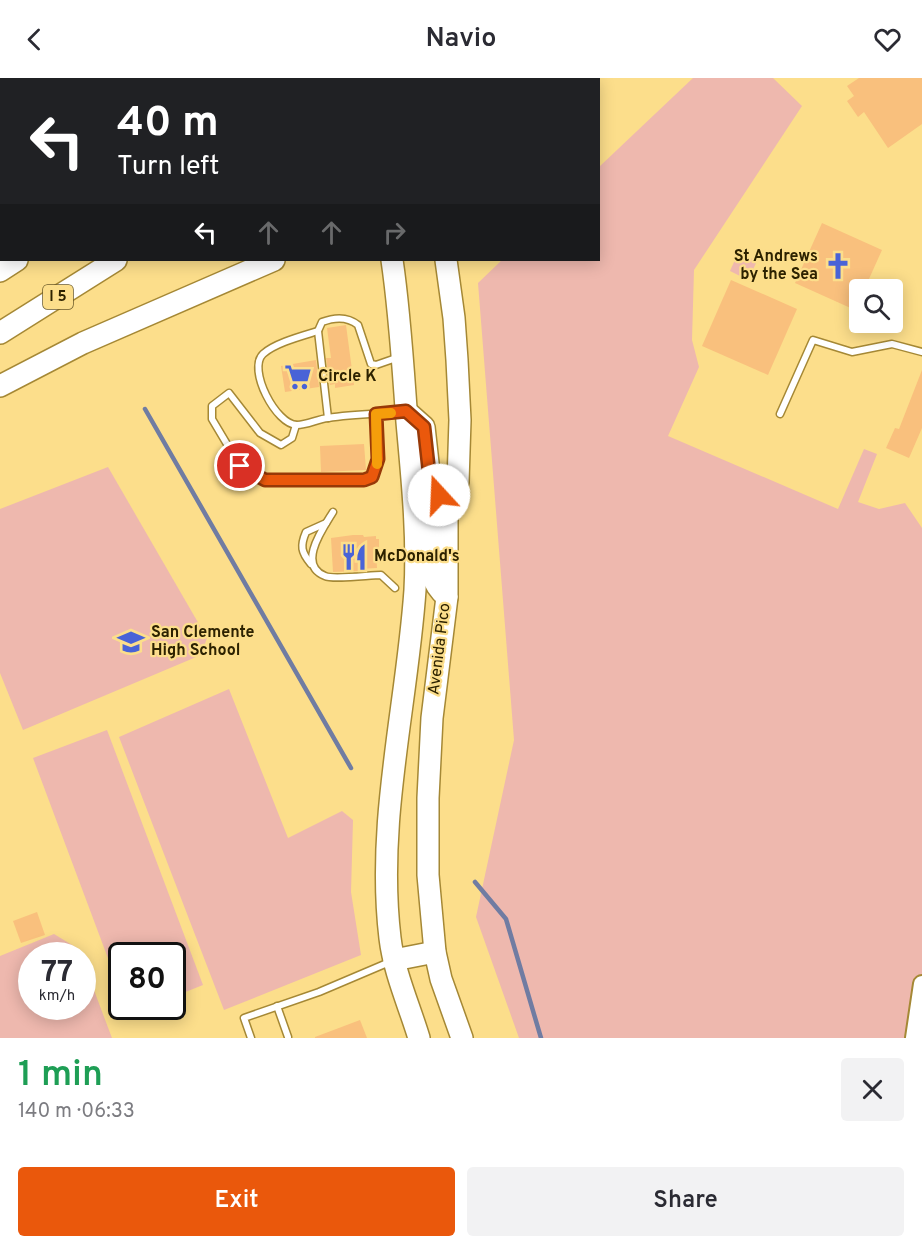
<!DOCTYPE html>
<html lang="en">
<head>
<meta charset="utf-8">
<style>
	:root { --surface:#fff; --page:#f2f2f3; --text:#2b2b33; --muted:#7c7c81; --accent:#ea580c }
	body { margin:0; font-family:Overpass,sans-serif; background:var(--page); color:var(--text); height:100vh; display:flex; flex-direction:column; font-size:22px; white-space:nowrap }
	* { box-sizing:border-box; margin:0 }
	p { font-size:20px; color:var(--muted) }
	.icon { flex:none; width:33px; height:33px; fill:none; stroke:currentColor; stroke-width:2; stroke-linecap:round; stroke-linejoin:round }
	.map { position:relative; height:960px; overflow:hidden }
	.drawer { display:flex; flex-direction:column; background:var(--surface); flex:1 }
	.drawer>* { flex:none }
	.guide { position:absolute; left:0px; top:0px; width:600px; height:183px; box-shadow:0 3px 15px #0003; background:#202124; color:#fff; overflow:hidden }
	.controls { position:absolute; left:849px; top:201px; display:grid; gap:12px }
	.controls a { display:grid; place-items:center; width:54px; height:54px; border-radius:6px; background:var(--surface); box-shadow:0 3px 15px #0003; font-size:30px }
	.speed { position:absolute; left:18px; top:864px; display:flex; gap:12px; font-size:30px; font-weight:700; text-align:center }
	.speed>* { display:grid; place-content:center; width:78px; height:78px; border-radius:50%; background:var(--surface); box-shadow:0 3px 15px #0003; line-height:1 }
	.speed small { font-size:15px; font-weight:400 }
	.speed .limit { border:3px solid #111; border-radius:9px; background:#fff; color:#111 }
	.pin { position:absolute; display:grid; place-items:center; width:51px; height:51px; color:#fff; margin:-26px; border:3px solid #fff; border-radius:50%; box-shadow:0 2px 6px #0007 }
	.me { position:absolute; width:66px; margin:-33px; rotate:340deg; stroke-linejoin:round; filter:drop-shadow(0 0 4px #0008) }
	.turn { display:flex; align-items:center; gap:21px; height:126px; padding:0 18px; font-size:27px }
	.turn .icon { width:78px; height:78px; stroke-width:2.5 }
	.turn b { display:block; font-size:42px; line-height:51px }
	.lanes { display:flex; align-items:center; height:57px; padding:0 18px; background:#0003; justify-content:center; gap:30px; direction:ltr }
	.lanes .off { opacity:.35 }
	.round { display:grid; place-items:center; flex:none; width:63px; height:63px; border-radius:6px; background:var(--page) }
	.overview { display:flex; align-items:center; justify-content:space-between; height:102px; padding:0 18px }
	h1 { font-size:36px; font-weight:600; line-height:45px; color:#1e9e55 }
	.button { display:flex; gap:12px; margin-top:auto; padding:12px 18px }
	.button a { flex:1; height:69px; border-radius:6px; background:var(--accent); color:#fff; font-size:24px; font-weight:600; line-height:69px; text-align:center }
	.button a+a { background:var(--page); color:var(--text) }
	header { display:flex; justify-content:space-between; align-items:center; height:78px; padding:0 18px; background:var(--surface); font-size:27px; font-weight:600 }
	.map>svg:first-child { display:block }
</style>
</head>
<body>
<header><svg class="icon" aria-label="back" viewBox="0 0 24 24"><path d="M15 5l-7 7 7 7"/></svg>Navio<svg class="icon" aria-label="heart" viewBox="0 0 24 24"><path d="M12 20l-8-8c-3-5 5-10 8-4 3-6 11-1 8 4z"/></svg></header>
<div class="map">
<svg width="922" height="960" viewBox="0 0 922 960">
	<rect width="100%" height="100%" fill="#fcde8b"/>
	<g fill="#eeb8ae">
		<polygon points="693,0 773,0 802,28 694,192 692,262 699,289 668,358 838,431 864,371 877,376 858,424 879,431 905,425 922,450 922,960 519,960 476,839 514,662 478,205 502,182 598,182 599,89"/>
		<polygon points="738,175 757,183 748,202 730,193"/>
		<polygon points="108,389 207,560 201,577 23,652 0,595 0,431"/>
		<polygon points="229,611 288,760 342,733 353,742 351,814 361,877 224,932 119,659"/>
		<polygon points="107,652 203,907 173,919 172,878 122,878 121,915 33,680"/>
		<polygon points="54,856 77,870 80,877 32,878 32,928 82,928 83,883 112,960 0,960 0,878"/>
	</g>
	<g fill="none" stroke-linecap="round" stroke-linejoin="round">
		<g stroke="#707ca2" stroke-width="4.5">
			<polyline points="145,331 351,690"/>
			<polyline points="475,804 506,841 541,960"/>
		</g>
	</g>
	<g fill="#f9c07d">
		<polygon points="859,0 922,0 922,46 888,70 864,34 858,39 847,23 854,18 847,8"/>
		<polygon points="822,145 882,172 864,212 860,212 860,221 855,232 795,205"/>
		<polygon points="731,202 797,231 768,297 702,268"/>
		<polygon points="346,247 354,307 335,310 335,306 330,307 326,280 331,280 327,250"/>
		<polygon points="316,282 319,309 285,314 281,288"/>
		<polygon points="922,292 922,350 909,380 886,370 895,350 899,351"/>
		<polygon points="364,366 366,392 321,394 320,368"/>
		<polygon points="353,457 363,457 364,459 376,458 376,461 379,461 379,473 376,473 377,490 359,491 359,493 333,494 331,460"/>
		<polygon points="37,834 45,857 21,865 13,843"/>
		<polygon points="360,942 367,960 315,960 315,959"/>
	</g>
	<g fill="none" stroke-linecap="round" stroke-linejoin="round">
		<defs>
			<g id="lane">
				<path d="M318,253C302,258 275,265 263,276C247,291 276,347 297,347C307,347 318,341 328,340C353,336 378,336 403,334"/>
				<polyline points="780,336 813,262 852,274 892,266 922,274"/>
				<path d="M328,340L318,253L322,244C335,239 347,238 358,247L371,286L376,287L399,279"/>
				<polyline points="296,347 292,360 281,367 260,355 229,315 212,328 212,341 240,388 265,402 364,402 372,399 378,381 376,336"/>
				<path d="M333,434C324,449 296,487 325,498C333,502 370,497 381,497L395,510"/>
				<path d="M311,486C301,474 300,468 306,454L326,445"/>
				<polyline points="277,928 288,959"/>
				<polyline points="251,960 244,940 319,914 392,883"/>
			</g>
			<polyline id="secondary" points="914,960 922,906"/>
			<g id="highway">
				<polyline points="369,0 369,2"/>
				<polyline points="424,0 424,2"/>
				<polyline points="193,2 195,0"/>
				<polyline points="294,2 296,0"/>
				<polyline points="398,2 400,0"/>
				<polyline points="534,2 537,0"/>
				<polyline points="0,130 2,129"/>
				<path d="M392,182C400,236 403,290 407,344C412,400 418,456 415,512C407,628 376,743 390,860C394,894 409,927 419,960"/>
				<polyline points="446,182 454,240 457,282 460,342 458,404 447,426 447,519 432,640 428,720 428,797 435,874 441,901 462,960"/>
				<polyline points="0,193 17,182"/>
				<polyline points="0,255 116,182"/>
				<polyline points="0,308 83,265 274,182"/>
				<polyline points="406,333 424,349 430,403 439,417 447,426"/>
				<path d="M415,438L429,449C434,476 422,498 447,519"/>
				<polyline points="394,882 435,874"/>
			</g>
		</defs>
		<use href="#lane" stroke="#a58835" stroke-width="9"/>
		<use href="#secondary" stroke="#a58835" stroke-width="20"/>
		<use href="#highway" stroke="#a58835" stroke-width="24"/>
		<use href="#lane" stroke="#fff" stroke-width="6"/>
		<use href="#secondary" stroke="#fff" stroke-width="16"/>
		<use href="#highway" stroke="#fff" stroke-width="21"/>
	</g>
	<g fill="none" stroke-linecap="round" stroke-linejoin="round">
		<defs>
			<polyline id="route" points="240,388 265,402 364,402 372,399 378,381 376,336 406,333 424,349 430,403 439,417"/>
		</defs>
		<use href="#route" stroke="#983908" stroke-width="15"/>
		<use href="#route" stroke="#ea580c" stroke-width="10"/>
		<polyline stroke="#f59e0b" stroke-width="10" points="377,386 376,336 391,335"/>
	</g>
	<defs>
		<symbol id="church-bare" viewBox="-9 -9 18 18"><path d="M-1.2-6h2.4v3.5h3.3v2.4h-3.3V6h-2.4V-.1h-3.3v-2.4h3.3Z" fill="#4963d7" stroke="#fcde8b" stroke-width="2.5" paint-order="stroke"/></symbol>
		<symbol id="supermarket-bare" viewBox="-9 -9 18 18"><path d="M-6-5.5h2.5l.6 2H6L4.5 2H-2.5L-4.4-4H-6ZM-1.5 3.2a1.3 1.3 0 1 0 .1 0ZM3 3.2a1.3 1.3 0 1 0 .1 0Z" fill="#4963d7" stroke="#fcde8b" stroke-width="2.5" paint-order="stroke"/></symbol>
		<symbol id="restaurant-bare" viewBox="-9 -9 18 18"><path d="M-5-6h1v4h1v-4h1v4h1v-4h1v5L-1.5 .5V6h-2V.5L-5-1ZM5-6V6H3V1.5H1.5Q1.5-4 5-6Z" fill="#4963d7" stroke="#fcde8b" stroke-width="2.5" paint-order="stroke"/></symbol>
		<symbol id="school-bare" viewBox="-9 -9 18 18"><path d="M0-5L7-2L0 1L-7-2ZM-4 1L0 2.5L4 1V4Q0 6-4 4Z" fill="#4963d7" stroke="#fcde8b" stroke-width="2.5" paint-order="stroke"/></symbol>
	</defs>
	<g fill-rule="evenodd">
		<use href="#church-bare" x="819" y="169" width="38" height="38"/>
		<use href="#supermarket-bare" x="279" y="280" width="38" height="38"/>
		<use href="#restaurant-bare" x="335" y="460" width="38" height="38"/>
		<use href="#school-bare" x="112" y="545" width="38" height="38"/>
	</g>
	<g text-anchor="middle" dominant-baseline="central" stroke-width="4.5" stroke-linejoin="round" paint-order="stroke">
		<rect fill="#fcde8b" stroke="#6b5a2a" stroke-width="1.5" x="43" y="207" width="30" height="24" rx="4.5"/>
		<g font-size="15" font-weight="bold" fill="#2d2200">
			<text x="58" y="219">I 5</text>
		</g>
		<g font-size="16" font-weight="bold" fill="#2d2200" stroke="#fcde8b" text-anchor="start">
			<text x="818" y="179" text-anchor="end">St Andrews<tspan x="818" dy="18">by the Sea</tspan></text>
			<text x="318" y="299">Circle K</text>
			<text x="374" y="479">McDonald's</text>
			<text x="151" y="555">San Clemente<tspan x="151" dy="18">High School</tspan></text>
		</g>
		<g font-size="16" fill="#2d2200" stroke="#fcde8b">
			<text transform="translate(440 571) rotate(-83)">Avenida Pico</text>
		</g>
	</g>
</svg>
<div class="controls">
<a><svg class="icon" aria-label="search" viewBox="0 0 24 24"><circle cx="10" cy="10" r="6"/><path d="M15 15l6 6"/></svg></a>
</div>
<div class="speed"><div>77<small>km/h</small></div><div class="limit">80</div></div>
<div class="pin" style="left:240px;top:388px;background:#d93025"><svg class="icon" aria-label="arrive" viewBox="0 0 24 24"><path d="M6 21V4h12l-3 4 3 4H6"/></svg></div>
<svg class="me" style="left:439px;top:417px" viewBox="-20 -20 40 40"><circle r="19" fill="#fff"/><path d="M0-13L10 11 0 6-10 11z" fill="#ea580c"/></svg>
<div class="guide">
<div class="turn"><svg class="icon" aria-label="left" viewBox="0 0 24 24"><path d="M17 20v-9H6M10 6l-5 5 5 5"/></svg><div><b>40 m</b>Turn left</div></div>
<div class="lanes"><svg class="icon" aria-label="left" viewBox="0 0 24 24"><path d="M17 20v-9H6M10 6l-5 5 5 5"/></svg><svg class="icon off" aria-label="ahead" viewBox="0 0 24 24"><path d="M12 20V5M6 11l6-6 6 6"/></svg><svg class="icon off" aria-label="ahead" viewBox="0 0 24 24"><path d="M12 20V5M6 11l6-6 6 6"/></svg><svg class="icon off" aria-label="right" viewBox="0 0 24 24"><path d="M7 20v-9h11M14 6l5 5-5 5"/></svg></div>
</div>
</div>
<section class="drawer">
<div class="overview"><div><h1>1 min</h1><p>140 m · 06:33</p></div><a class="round"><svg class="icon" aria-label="close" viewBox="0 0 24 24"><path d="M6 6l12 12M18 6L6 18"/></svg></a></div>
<div class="button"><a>Exit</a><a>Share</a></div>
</section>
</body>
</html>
